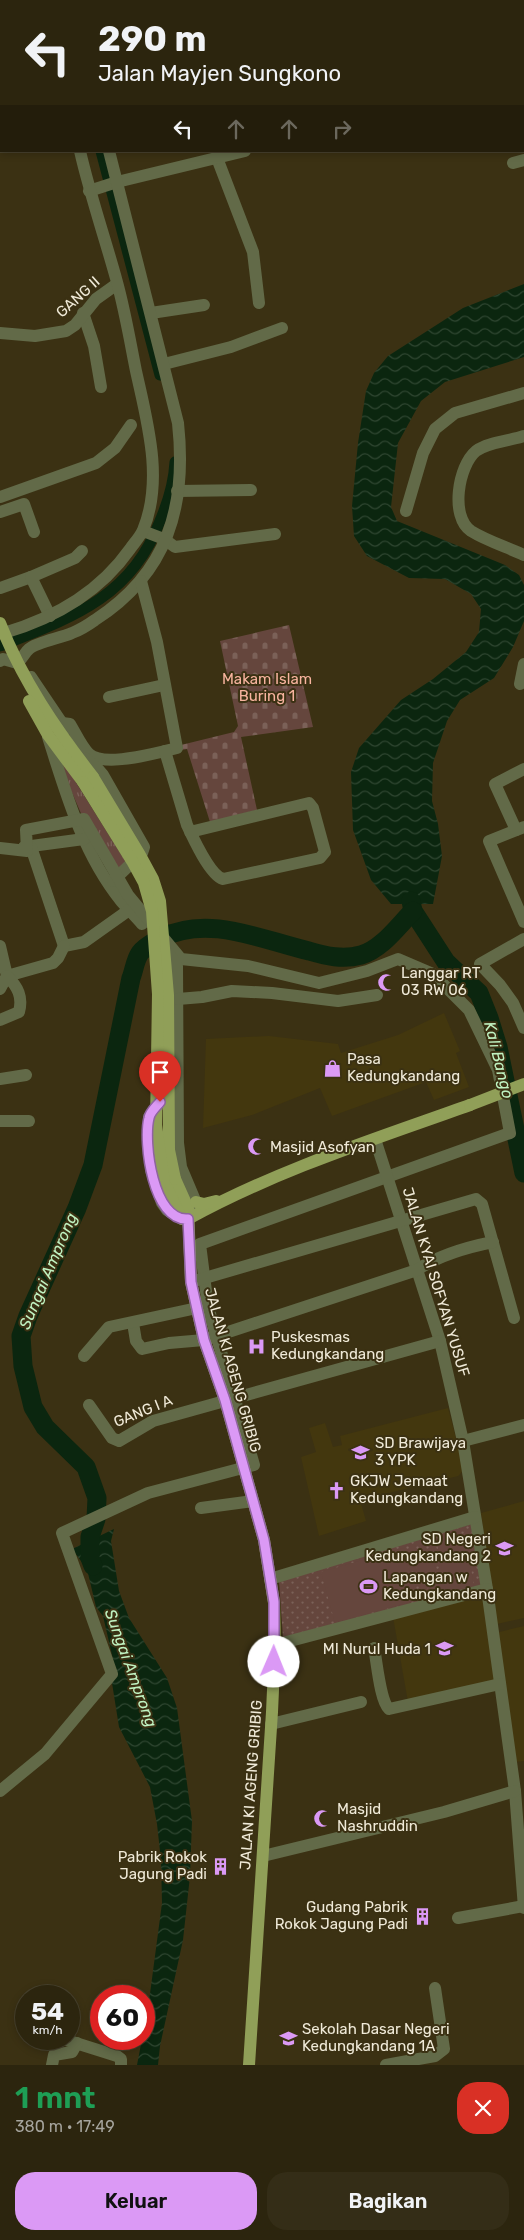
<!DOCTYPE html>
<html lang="id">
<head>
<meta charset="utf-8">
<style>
	:root { --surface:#2c250e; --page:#342d17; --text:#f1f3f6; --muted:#a6a59e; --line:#48422e; --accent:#db99f5 }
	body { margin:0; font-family:Rubik,sans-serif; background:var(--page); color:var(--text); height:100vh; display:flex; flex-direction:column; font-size:19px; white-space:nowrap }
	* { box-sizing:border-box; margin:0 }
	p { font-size:16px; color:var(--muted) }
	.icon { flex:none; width:28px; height:28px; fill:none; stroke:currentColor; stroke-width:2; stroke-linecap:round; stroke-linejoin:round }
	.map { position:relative; height:2065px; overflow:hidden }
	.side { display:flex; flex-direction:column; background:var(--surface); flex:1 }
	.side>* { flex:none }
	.guide { position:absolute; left:0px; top:0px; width:525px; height:152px; box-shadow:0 2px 8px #0003,0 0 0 1px var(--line); background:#2c250e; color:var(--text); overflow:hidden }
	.speed { position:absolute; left:15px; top:1985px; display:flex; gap:10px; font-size:25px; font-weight:700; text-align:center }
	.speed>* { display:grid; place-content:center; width:65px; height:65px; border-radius:50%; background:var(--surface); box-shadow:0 2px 8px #0003,0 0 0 1px var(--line); line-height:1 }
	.speed small { font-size:12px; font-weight:400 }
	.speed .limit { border:8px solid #d22; background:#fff; color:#111 }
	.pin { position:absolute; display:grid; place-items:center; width:42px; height:42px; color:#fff; margin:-51px -21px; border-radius:50% 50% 50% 0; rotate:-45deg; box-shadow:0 0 5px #0007 }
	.pin .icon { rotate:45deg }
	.me { position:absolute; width:55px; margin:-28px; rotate:1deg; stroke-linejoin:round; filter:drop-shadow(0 0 4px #0008) }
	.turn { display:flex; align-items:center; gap:18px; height:105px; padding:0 15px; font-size:22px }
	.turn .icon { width:65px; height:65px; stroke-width:2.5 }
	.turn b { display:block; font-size:35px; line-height:42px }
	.lanes { display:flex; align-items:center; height:48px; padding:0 15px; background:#0003; justify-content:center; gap:25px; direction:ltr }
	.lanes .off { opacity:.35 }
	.round { display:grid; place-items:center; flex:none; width:52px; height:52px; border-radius:20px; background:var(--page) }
	.headline { display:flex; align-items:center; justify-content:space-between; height:85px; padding:0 15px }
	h1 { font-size:30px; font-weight:600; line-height:38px; color:#1e9e55 }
	.primary-button { display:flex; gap:10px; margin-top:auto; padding:10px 15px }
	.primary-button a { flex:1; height:58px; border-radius:20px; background:var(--accent); color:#111; font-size:20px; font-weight:600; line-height:58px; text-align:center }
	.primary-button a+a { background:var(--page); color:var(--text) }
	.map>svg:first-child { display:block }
</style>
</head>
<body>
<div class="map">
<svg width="524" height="2065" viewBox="0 0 524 2065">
	<defs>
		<pattern id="grass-tufts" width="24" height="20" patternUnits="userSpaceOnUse" patternTransform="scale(1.25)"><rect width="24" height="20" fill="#65463d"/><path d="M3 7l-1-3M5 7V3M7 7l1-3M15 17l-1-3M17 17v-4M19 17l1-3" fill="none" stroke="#7b6158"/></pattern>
		<pattern id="cemetery-stones" width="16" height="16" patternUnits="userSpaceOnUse" patternTransform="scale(1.25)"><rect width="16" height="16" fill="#65463d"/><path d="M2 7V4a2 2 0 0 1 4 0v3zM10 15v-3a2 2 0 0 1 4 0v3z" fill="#7b6158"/></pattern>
		<pattern id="park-dots" width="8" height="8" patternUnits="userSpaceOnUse" patternTransform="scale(1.25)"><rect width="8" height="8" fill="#65463d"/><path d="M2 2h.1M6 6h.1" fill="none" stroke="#7b6158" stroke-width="1.8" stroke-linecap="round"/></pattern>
		<pattern id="water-waves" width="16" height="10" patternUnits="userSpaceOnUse" patternTransform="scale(1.25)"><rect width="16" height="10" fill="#0b260f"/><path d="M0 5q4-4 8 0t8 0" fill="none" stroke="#2f4631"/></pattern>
	</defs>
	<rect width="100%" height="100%" fill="#3b3113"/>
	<g fill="#43370e">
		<polygon points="444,1013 460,1051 456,1053 469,1087 434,1100 426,1082 332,1116 320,1088 252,1115 203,1128 206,1039 269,1036 338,1044 341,1053 398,1035"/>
		<polygon points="448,1408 464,1468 461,1473 458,1476 360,1500 366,1521 319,1536 301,1457 316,1452 309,1428 325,1423 333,1447 342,1445 340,1436"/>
		<polygon points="524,1501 524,1618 497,1624 481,1513"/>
		<polygon points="482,1593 496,1681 408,1702 393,1617"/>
		<polygon points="524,1626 524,1761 515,1762 495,1633"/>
	</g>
	<polygon fill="url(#grass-tufts)" points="65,765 127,864 120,869 92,839 61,767"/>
	<polygon fill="url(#cemetery-stones)" points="289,625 313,727 241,737 257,810 210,822 187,749 182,750 181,745 234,732 238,726 220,641"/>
	<polygon fill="url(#park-dots)" points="471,1524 481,1586 283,1638 279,1581"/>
	<g fill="#65463d">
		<polygon points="465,1536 474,1586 446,1592 437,1543"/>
		<polygon points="404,1548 417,1600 335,1623 321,1572"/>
		<polygon points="431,1548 439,1586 421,1590 413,1552"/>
	</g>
	<g fill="url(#water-waves)">
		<polygon points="524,284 524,357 445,382 421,401 398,443 391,507 397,521 505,565 519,575 524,585 524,621 513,647 494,678 460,700 447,721 433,763 432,801 438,824 442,856 433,904 391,904 371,880 353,830 351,772 359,748 401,700 433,679 466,652 479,632 481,609 471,594 445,579 409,578 367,556 354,536 352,506 358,443 366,391 374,373 388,356 463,308"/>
		<polygon points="114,1529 111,1541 119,1591 129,1618 167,1678 177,1708 192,1821 190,1876 183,1940 160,2046 158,2065 137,2065 142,2039 144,2039 162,1903 161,1860 157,1824 150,1787 119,1727 112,1683 115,1668 103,1616 96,1607 87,1569 72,1549"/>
	</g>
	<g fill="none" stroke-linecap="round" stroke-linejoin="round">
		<g stroke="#0b260f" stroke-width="11">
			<polyline points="62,0 63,1"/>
			<polyline points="101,151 160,375"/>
			<path d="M0,646C71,618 131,598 160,521C168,502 174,482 175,462"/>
		</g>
		<g stroke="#0b260f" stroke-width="19">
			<polyline points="411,901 413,911 446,962 479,993 489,1018 498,1047 524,1173"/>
			<path d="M93,1566L90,1558V1537L96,1519L97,1498L86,1467L45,1427L33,1407L23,1366L21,1336L28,1316L77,1208L93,1165L131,978C134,971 135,960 140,953C145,946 154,942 161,938C209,914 261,940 309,951C326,956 343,960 361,955C382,949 398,926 413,911"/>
		</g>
		<g stroke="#626a48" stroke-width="12">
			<polyline points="43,0 43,1"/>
			<polyline points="71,0 71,1"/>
			<polyline points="136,0 137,1"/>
			<polyline points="243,0 243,1"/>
			<polyline points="323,0 323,1"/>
			<polyline points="448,0 448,1"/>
			<polyline points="499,0 500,1"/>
			<polyline points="524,82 524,83"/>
			<polyline points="0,105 1,105"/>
			<polyline points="217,158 253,252 259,303"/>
			<polyline points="513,163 524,160"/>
			<polyline points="89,191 117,182 245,151"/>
			<polyline points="83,313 94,346 101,387"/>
			<polyline points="151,313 204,305"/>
			<polyline points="0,333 35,336 66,331 75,325 96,299 117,284"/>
			<polyline points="164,364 231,347 282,328"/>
			<path d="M524,436C510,441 488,442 476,451C458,466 450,517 471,531C487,541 507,547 524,555"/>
			<polyline points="177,491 251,490"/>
			<polyline points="0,497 96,463 115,448 131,425"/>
			<polyline points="406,511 423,453 435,429 455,413 524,393"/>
			<polyline points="0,512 24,504 34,532"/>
			<polyline points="143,531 164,539 175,547 275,534"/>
			<polyline points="0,588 31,577"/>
			<polyline points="50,616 31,577 75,558 82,551"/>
			<path d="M4,633C55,618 99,593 130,549C134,543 140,537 143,530C164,480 147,421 136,371C130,341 125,311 117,282C105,238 90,195 80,151"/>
			<path d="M0,661L3,659L17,663C23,659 24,653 29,649C37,642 61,638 72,633C80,630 88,625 95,620C168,573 187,506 178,423L109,151"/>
			<polyline points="31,677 66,729"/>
			<polyline points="520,684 524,664"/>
			<polyline points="109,697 164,685"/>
			<path d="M62,723L70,724C76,734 81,746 89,754C104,768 157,753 177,748L157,642L141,581"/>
			<path d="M48,737C66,794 83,854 121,901C128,909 135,916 142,924"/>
			<path d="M165,751L187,825C193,838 210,875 223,879L320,858L325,852L313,808L309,803L190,832"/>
			<polyline points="85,758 97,768 103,775 144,847 142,853 113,881"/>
			<polyline points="524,827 489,841 524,922"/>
			<polyline points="516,830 495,784 524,769"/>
			<polyline points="24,847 84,839"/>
			<polyline points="31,847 64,946 84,942 129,910"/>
			<polyline points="0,848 27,851 26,830 84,819 128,895 181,959 248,966 319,983 367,971 398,959 433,974 469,1010 498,1070 510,1133 200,1244 208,1307 254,1465 148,1493 62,1533 112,1674 45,1754 0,1791"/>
			<polyline points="524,939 480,964 500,985 513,1003 524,1028"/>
			<polyline points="0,946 7,976 53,963 58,958 64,946"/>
			<polyline points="169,954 177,966 178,1143 181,1167 200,1212"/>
			<path d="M0,989L7,976C18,987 23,997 19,1012L0,1020"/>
			<polyline points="178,999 202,997 232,991 272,993 338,1001 377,995"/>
			<polyline points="0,1079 26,1075"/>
			<polyline points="161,1102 149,1117 151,1170 162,1203 167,1210 182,1219"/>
			<polyline points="0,1121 29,1121"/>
			<polyline points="375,1139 440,1341 463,1441 487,1589 515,1791 524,1908"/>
			<polyline points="198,1280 476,1199 482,1204 514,1318"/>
			<path d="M133,1323L136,1341L142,1349L169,1343L204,1340L417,1270C439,1255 468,1247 493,1242"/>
			<polyline points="84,1356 109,1327 197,1308"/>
			<polyline points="89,1405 112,1438 119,1441 153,1421 440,1341"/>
			<polyline points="463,1441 524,1425"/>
			<polyline points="201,1508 253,1501"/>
			<polyline points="270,1579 475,1517"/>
			<polyline points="275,1645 487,1589"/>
			<path d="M374,1648C377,1662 380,1701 389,1709L500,1684"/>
			<polyline points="271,1724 361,1702"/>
			<polyline points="263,1856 444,1812 515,1791"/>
			<polyline points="458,1918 524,1906"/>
			<polyline points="63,2039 117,2056 121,2059 121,2065"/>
			<polyline points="52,2065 54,2055 72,2052 77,2043"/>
			<polyline points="386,2065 435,2056 444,2049 435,1988"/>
		</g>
		<g stroke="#909f58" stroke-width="12">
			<path d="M0,623C22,680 56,729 93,777"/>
			<polyline points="29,701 48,735 83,782"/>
			<polyline points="175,1179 188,1208 191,1282 204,1340 225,1400 264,1540 274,1603 275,1645 272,1712 249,2065"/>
			<path d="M164,1182L182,1219H188C277,1170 375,1139 470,1105"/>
			<polyline points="196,1202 204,1204 216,1201"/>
		</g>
		<g stroke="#909f58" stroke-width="12">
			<polyline points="93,777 140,855 153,879 160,901 168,995 169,1150 175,1179"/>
			<polyline points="83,782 132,861 144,883 152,911 158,994 156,1125 164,1182"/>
			<polyline points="470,1105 524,1084"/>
		</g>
	</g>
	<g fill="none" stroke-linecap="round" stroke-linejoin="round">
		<defs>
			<path id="route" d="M160,1102C156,1107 150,1112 149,1118C143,1142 153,1222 188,1219L191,1282L204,1340L225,1400L264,1540L274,1602V1662"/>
		</defs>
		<use href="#route" stroke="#8e639f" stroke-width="12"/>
		<use href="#route" stroke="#db99f5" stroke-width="9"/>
	</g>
	<defs>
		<symbol id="mosque-bare" viewBox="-9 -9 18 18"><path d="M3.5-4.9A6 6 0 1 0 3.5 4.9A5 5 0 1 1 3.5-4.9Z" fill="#db99f5" stroke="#3b3113" stroke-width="2.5" paint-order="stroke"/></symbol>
		<symbol id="shop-bare" viewBox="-9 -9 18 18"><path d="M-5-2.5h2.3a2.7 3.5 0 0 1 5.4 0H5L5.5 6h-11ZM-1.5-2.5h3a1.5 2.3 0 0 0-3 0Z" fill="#db99f5" stroke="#3b3113" stroke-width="2.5" paint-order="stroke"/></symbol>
		<symbol id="hospital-bare" viewBox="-9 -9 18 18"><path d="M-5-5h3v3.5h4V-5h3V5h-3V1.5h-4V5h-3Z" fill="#db99f5" stroke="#3b3113" stroke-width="2.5" paint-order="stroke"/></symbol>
		<symbol id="school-bare" viewBox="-9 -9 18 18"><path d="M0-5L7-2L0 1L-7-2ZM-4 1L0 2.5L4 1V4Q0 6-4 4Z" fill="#db99f5" stroke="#3b3113" stroke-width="2.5" paint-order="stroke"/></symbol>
		<symbol id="church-bare" viewBox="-9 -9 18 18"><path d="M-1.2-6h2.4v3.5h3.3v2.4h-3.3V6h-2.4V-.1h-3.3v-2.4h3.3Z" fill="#db99f5" stroke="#3b3113" stroke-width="2.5" paint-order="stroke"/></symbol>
		<symbol id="stadium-bare" viewBox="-9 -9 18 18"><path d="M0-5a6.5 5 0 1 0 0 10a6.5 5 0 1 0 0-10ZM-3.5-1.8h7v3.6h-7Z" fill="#db99f5" stroke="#3b3113" stroke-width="2.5" paint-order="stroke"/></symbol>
		<symbol id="building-bare" viewBox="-9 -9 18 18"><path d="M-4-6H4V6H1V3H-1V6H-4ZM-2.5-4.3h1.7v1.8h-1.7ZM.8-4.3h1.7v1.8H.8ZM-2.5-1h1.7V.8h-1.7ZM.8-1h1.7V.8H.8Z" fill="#db99f5" stroke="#3b3113" stroke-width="2.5" paint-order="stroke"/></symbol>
	</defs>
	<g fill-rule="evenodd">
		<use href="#mosque-bare" x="374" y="970" width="25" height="25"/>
		<use href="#shop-bare" x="320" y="1056" width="25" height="25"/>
		<use href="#mosque-bare" x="244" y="1134" width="25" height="25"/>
		<use href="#hospital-bare" x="244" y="1334" width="25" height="25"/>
		<use href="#school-bare" x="348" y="1440" width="25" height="25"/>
		<use href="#church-bare" x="324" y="1478" width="25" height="25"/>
		<use href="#school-bare" x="492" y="1536" width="25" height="25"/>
		<use href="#stadium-bare" x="356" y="1574" width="25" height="25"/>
		<use href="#school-bare" x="432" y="1636" width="25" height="25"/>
		<use href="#mosque-bare" x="310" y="1806" width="25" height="25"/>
		<use href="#building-bare" x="208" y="1854" width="25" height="25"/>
		<use href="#building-bare" x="410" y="1904" width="25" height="25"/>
		<use href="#school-bare" x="276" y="2026" width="25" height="25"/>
	</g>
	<g text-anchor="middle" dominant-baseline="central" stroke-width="4" stroke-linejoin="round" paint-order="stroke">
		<g font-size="15" fill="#f0ead8" stroke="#3b3113">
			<text transform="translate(78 297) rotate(-42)">GANG II</text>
			<text transform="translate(436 1282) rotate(73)">JALAN KYAI SOFYAN YUSUF</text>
			<text transform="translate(233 1370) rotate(74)">JALAN KI AGENG GRIBIG</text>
			<text transform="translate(143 1411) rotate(-22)">GANG I A</text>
			<text transform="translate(251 1785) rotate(-86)">JALAN KI AGENG GRIBIG</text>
		</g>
		<g font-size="15" fill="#f8b49f" stroke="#3b3113">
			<text x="267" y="679">Makam Islam<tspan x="267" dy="17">Buring 1</tspan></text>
		</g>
		<g font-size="15" fill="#f0ead8" stroke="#3b3113" text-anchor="start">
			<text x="401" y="973">Langgar RT<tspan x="401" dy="17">03 RW 06</tspan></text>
			<text x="347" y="1059">Pasa<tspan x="347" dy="17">Kedungkandang</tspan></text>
			<text x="270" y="1147">Masjid Asofyan</text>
			<text x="271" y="1337">Puskesmas<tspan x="271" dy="17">Kedungkandang</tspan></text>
			<text x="375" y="1443">SD Brawijaya<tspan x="375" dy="17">3 YPK</tspan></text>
			<text x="350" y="1481">GKJW Jemaat<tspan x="350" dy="17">Kedungkandang</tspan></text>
			<text x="491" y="1539" text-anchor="end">SD Negeri<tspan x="491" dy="17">Kedungkandang 2</tspan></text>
			<text x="383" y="1577">Lapangan w<tspan x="383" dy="17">Kedungkandang</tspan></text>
			<text x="431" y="1649" text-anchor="end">MI Nurul Huda 1</text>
			<text x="337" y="1809">Masjid<tspan x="337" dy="17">Nashruddin</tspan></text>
			<text x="207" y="1857" text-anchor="end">Pabrik Rokok<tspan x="207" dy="17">Jagung Padi</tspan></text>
			<text x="408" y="1907" text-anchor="end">Gudang Pabrik<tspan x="408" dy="17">Rokok Jagung Padi</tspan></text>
			<text x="302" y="2029">Sekolah Dasar Negeri<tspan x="302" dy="17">Kedungkandang 1A</tspan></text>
		</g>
		<g font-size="16" font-style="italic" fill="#c0f3c2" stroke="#3b3113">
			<text transform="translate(499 1060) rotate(76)">Kali Bango</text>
			<text transform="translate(48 1271) rotate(-67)">Sungai Amprong</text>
			<text transform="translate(131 1668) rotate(70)">Sungai Amprong</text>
		</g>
	</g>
</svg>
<div class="speed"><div>54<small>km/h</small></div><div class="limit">60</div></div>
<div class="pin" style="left:160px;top:1102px;background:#d93025"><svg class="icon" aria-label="arrive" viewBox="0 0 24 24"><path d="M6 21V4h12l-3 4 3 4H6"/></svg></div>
<svg class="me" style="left:274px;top:1662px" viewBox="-20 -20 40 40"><circle r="19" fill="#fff"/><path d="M0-13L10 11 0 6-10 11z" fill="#db99f5"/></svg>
<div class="guide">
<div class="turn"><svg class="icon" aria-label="left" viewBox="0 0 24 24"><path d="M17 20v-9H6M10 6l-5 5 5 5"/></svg><div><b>290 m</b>Jalan Mayjen Sungkono</div></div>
<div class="lanes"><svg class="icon" aria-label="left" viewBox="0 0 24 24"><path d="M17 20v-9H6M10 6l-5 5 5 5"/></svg><svg class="icon off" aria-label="ahead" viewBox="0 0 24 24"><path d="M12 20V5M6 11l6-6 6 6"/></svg><svg class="icon off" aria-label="ahead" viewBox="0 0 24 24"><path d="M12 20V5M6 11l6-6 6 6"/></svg><svg class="icon off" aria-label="right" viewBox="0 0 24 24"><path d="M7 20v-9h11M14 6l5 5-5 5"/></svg></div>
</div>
</div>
<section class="side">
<div class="headline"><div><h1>1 mnt</h1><p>380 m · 17:49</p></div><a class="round" style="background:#d93025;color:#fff"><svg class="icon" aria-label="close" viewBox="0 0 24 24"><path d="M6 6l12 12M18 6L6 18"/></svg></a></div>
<div class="primary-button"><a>Keluar</a><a>Bagikan</a></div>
</section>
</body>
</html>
